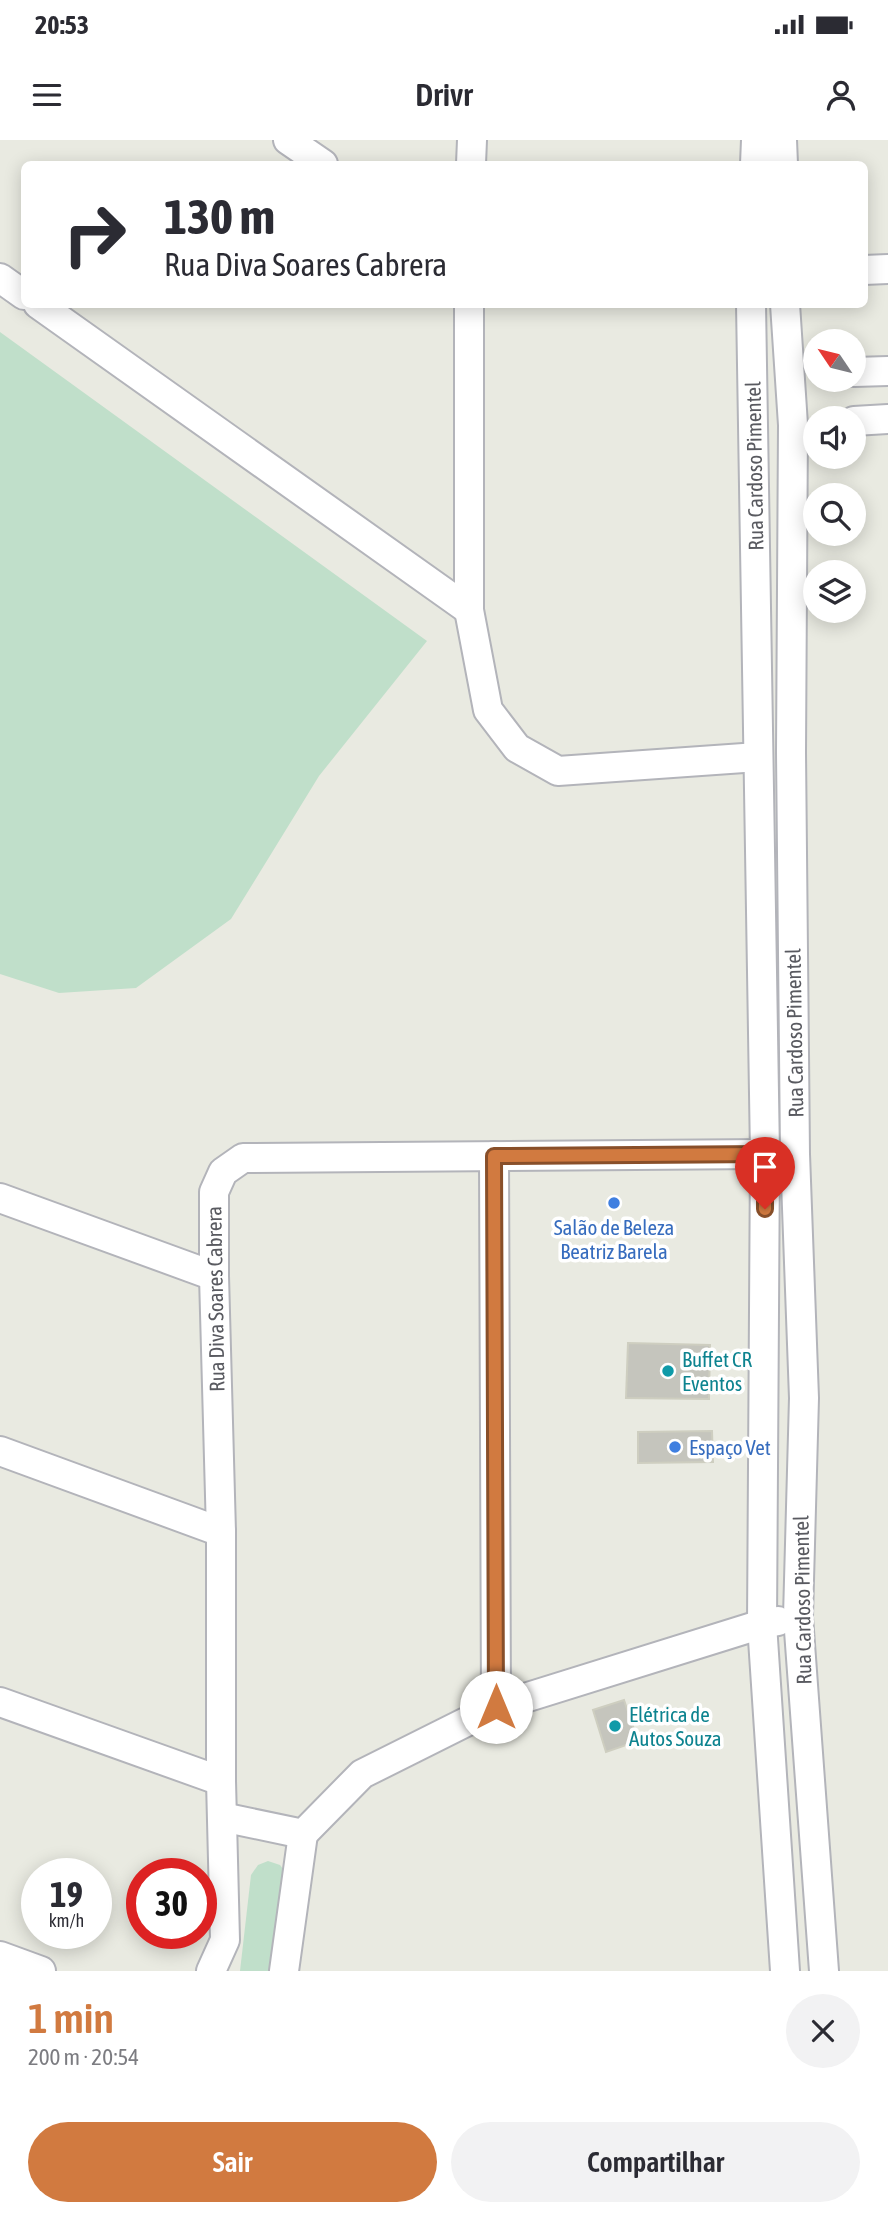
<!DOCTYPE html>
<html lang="pt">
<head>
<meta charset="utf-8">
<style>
	:root { --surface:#fff; --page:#f2f2f3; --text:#2b2b33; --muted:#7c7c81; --accent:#d17a40 }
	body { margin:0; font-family:"Asap Condensed",sans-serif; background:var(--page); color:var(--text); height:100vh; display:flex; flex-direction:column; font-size:26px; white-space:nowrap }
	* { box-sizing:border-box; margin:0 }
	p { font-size:23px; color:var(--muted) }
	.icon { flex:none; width:38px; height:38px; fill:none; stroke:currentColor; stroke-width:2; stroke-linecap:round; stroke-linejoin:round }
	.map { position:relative; height:1831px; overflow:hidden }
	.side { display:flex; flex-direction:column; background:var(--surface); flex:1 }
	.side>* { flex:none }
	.guide { position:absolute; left:21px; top:21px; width:847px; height:147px; border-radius:10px; box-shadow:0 4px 18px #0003; background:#fff; color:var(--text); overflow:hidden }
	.needle { width:46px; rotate:305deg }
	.tools { position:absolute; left:803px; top:189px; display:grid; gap:14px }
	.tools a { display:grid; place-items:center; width:63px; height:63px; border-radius:50%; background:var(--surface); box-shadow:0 4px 18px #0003; font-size:35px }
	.speed { position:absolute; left:21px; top:1718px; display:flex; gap:14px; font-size:35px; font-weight:700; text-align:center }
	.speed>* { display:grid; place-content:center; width:91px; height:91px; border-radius:50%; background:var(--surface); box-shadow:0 4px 18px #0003; line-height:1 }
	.speed small { font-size:18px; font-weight:400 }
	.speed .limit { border:10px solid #d22; background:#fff; color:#111 }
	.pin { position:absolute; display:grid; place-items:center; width:60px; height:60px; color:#fff; margin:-72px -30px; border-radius:50% 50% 50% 0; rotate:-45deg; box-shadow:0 0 7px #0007 }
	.pin .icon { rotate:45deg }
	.me { position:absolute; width:77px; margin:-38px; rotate:0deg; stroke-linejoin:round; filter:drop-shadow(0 0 5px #0008) }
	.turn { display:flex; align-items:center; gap:24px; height:147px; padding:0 28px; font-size:32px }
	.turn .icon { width:91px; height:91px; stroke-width:2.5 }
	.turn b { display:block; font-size:49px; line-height:60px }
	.round { display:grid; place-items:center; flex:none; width:74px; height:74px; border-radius:37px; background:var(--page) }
	.head { display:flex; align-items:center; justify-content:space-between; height:119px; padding:0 28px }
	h1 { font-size:42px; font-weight:600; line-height:52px; color:var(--accent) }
	.action { display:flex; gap:14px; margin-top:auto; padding:14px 28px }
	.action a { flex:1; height:80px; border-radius:42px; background:var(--accent); color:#fff; font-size:28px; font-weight:600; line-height:80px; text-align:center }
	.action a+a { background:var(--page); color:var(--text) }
	.status { display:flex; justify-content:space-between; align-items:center; height:49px; padding:0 35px; background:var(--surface); direction:ltr }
	.status svg { height:19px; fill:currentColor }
	header { display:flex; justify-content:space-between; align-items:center; height:91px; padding:0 28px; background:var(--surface); font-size:32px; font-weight:600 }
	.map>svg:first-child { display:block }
</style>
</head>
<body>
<div class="status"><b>20:53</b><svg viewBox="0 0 49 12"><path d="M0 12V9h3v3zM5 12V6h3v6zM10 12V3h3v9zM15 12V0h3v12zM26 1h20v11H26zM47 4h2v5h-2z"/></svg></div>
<header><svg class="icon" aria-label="menu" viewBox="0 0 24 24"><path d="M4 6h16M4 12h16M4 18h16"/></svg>Drivr<svg class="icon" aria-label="person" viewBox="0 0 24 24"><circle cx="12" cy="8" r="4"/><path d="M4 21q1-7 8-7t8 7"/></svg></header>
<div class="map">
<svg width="888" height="1831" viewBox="0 0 888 1831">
	<rect width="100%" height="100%" fill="#e9eae1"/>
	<g fill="#c0dfca">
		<polygon points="0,192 427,501 319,636 231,779 136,848 59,853 0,834"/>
		<polygon points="268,1721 280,1725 286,1733 269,1831 240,1831 251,1735 258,1725"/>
	</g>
	<g fill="#c5c5bd" stroke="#cecec0" stroke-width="2">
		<polygon points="628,1203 710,1205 709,1259 626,1258"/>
		<polygon points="712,1291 713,1322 638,1323 638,1292"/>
		<polygon points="624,1560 638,1601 606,1612 593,1570"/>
	</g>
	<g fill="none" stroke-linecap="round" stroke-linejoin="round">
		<defs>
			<g id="street">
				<polyline points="288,0 323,24"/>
				<polyline points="782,0 783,24"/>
				<polyline points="471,24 472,0"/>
				<polyline points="755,24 756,0"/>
				<polyline points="864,130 888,129"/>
				<polyline points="0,138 24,155"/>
				<polyline points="38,164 469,470"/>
				<polyline points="469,164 469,470 488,570 517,608 558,631 758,617"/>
				<polyline points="751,164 765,1014 762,1484 785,1831"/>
				<polyline points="785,164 793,285 791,612 795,1014 804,1258 798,1477 824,1831"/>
				<polyline points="854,232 888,231"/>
				<polyline points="854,281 888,279"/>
				<polyline points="494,1016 496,1567"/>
				<polyline points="0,1058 214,1136"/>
				<polyline points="0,1311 221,1392"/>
				<polyline points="0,1562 221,1641"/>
				<polyline points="222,1677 303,1694 362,1634 496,1567 762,1484 778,1481"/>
				<polyline points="0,1816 41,1831"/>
				<polyline points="211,1831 225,1800 221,1641 221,1392 214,1136 214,1052 223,1032 243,1018 765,1014"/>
				<polyline points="284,1831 303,1694"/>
			</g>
		</defs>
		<use href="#street" stroke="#b3b4ba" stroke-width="32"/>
		<use href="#street" stroke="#fff" stroke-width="28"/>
	</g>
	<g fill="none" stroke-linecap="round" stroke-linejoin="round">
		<defs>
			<polyline id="route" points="496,1567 494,1016 765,1014 765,1069"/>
		</defs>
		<use href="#route" stroke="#884f2a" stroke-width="18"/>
		<use href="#route" stroke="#d17a40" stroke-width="12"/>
	</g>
	<g fill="#3f7fe0" stroke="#fff" stroke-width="2.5">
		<circle cx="614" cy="1063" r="7"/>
		<circle cx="675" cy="1307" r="7"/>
	</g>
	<g fill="#0f9aa8" stroke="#fff" stroke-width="2.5">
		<circle cx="668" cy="1231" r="7"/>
		<circle cx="615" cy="1586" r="7"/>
	</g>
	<g text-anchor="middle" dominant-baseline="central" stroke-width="7" stroke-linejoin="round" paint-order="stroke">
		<g font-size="21" fill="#595a60" stroke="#fff">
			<text transform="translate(754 326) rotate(-91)">Rua Cardoso Pimentel</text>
			<text transform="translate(794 893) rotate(-91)">Rua Cardoso Pimentel</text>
			<text transform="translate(215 1159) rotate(-91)">Rua Diva Soares Cabrera</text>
			<text transform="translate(802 1460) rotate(-91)">Rua Cardoso Pimentel</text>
		</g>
		<g font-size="21" fill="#366cbe" stroke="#fff">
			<text x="614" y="1087">Salão de Beleza<tspan x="614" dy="24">Beatriz Barela</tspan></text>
			<text x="689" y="1307" text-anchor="start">Espaço Vet</text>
		</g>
		<g font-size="21" fill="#0d838f" stroke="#fff" text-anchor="start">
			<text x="682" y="1219">Buffet CR<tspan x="682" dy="24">Eventos</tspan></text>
			<text x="629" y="1574">Elétrica de<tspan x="629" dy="24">Autos Souza</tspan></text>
		</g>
	</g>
</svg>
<div class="tools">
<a><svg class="needle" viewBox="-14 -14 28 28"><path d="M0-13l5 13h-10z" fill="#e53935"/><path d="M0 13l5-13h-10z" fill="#7c7c81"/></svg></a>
<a><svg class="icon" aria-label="sound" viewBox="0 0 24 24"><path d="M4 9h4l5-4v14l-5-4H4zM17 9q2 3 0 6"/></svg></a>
<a><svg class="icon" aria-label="search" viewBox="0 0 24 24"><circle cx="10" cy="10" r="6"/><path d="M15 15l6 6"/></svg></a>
<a><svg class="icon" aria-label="layers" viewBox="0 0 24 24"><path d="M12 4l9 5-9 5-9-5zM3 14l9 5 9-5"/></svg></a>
</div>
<div class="speed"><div>19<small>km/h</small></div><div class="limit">30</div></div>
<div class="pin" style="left:765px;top:1069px;background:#d93025"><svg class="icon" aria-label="arrive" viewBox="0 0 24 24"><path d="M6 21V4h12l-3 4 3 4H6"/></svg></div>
<svg class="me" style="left:496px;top:1567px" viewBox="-20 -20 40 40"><circle r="19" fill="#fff"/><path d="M0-13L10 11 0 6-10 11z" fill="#d17a40"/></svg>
<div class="guide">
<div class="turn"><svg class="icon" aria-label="right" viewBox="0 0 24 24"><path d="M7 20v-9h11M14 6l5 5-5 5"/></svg><div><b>130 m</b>Rua Diva Soares Cabrera</div></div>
</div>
</div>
<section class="side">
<div class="head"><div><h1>1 min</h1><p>200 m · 20:54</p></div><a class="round"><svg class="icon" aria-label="close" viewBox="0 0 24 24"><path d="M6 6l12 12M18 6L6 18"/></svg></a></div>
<div class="action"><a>Sair</a><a>Compartilhar</a></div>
</section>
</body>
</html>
